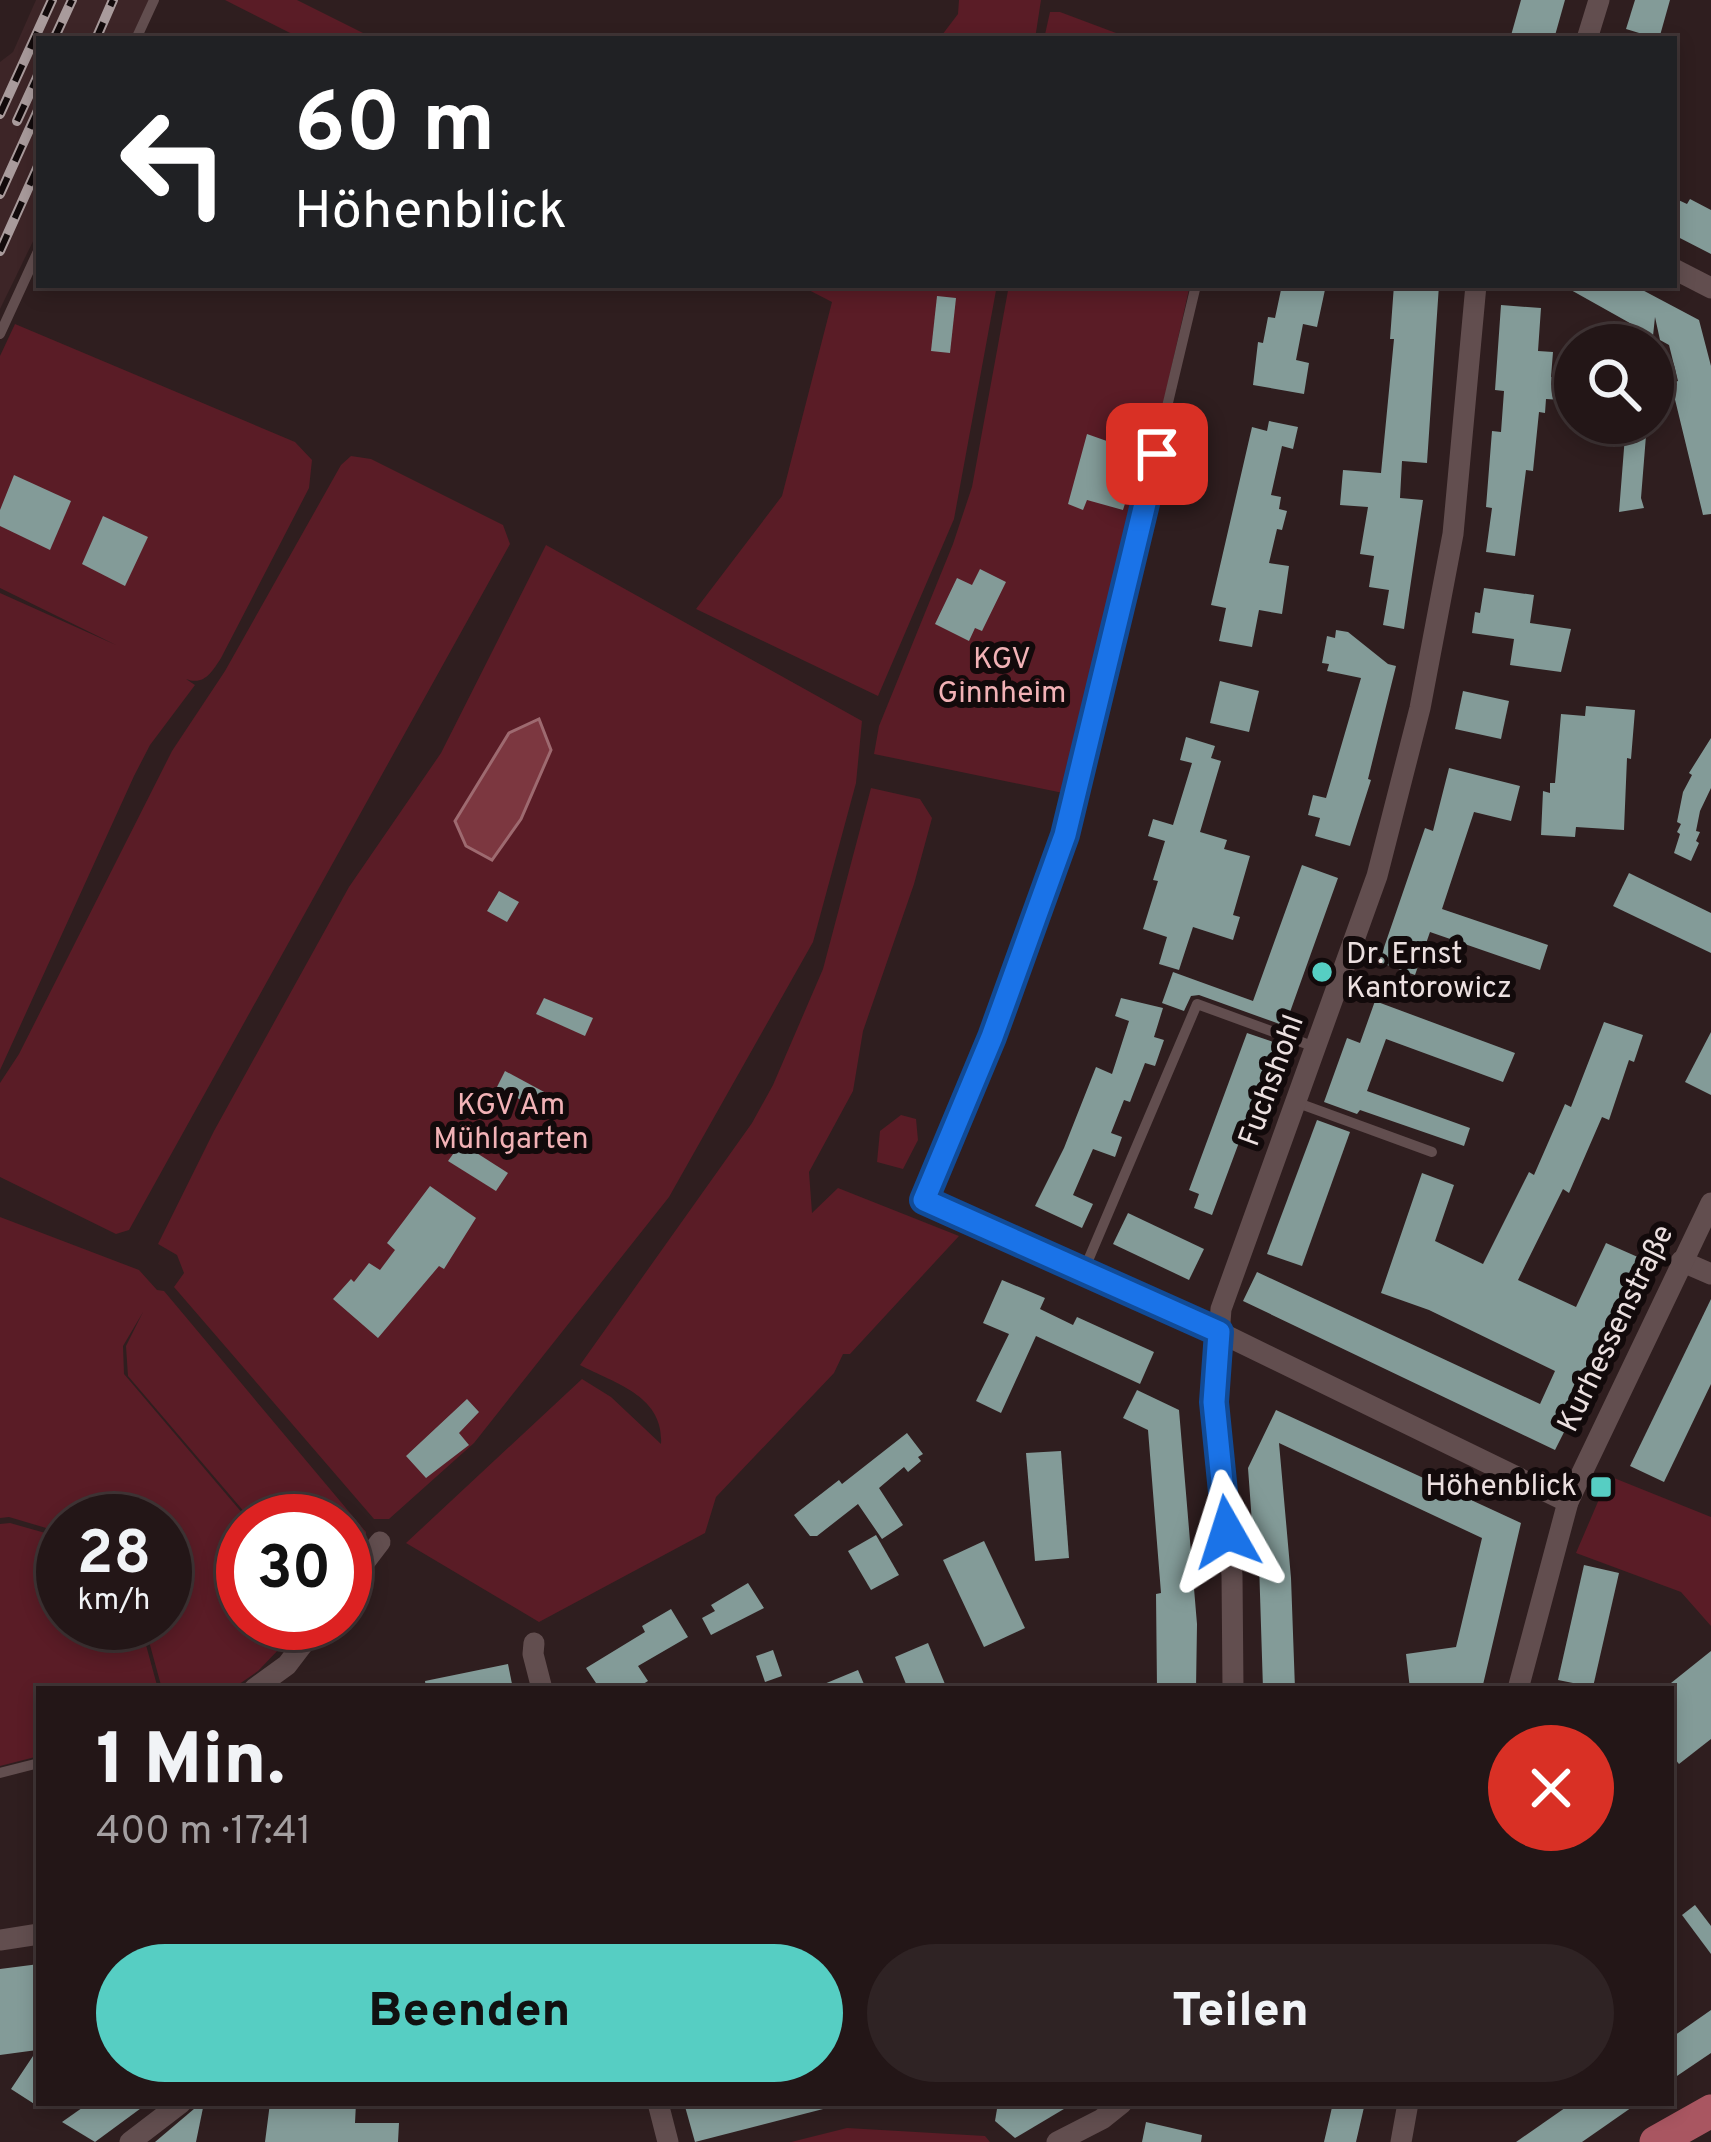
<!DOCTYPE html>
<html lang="de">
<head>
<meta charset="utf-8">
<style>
	:root { --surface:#231617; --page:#2f2324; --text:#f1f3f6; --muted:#a39fa1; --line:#403536; --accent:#56cec3 }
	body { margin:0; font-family:Overpass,sans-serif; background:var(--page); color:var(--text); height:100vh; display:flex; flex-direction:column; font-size:45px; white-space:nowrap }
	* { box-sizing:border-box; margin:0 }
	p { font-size:39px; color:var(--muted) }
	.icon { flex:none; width:66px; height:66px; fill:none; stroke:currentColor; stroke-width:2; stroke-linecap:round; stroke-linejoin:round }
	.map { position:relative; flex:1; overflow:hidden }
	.details { position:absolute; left:36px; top:1686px; width:1638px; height:420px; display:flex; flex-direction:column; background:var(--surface); border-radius:0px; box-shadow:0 6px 18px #0003,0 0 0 3px var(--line) }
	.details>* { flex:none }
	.top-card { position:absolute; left:36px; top:36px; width:1641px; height:252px; border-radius:0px; box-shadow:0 6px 18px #0003,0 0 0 3px var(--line); background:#202124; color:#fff; overflow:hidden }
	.controls { position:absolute; left:1554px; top:324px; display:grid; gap:24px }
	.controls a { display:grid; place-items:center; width:120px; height:120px; border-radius:50%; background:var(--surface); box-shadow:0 6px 18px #0003,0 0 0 3px var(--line); font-size:60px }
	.speed { position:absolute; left:36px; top:1494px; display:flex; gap:24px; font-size:60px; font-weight:700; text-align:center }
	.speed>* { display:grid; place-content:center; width:156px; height:156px; border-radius:50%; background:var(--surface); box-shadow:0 6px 18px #0003,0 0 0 3px var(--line); line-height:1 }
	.speed small { font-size:30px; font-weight:400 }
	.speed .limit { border:18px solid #d22; background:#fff; color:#111 }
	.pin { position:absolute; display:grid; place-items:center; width:102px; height:102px; color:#fff; margin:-51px; border-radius:24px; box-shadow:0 6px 18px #0006 }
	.me { position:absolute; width:132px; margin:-66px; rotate:354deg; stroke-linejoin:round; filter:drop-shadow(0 0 9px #0008) }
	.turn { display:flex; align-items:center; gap:42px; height:252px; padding:0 60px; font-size:54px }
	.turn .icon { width:156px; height:156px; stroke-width:2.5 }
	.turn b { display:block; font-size:84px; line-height:102px }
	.round { display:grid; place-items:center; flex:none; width:126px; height:126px; border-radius:63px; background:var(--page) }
	.head { display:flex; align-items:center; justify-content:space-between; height:204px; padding:0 60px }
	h1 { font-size:72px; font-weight:800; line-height:90px }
	.button { display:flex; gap:24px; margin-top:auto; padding:24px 60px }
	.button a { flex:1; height:138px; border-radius:72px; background:var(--accent); color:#111; font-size:48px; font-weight:800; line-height:138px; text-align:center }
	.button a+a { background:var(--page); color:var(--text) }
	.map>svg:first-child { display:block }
</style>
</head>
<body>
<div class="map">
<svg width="1711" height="2142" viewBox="0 0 1711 2142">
	<rect width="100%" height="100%" fill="#2f1e1f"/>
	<polygon fill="#3d2527" points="36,0 151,0 132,39 39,39 39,229 0,309 0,62 13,52"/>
	<g fill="#5a1c26">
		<polygon points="225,0 297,0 375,39 302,39"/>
		<polygon points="959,0 1041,0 1035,39 939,39 958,14"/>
		<polygon points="1050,12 1060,12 1132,39 1044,39"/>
		<polygon points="799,285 997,285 954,519 878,696 696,609 782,496 832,302"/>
		<polygon points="1009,285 1190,285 1118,605 1068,794 874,754 879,726 953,544 972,487"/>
		<path d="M15,324L295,442L312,460L309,488L221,658C212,672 204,686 186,679L195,685L150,745L134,776L0,1070V593L116,645L0,588V356Z"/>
		<polygon points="351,456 371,459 503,525 510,544 129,1230 116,1234 0,1177 0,1083 19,1054 172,751 225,671 341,465"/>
		<polygon points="546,545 862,721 856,783 813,942 669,1197 474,1443 389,1519 374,1519 174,1287 184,1273 177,1255 158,1244 214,1131 349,887 441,753"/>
		<path d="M871,788L920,799L932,818L914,884L863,1031L853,1091L809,1172L812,1213L838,1188L959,1236L850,1354H843L834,1373L716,1497L705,1533L539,1622L406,1543L582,1379L611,1397L661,1444C664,1396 616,1384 580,1365L752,1123L773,1085L823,969Z"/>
		<polygon points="901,1115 916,1119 918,1140 903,1169 877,1162 880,1131"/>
		<polygon points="0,1217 139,1270 157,1290 164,1291 366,1532 367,1550 345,1576 345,1521 252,1521 128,1376 126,1346 143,1312 123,1346 124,1374 249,1521 243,1521 243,1623 304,1623 258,1671 232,1689 162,1689 144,1623 165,1623 165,1521 63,1521 63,1533 9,1517 0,1518"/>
		<polygon points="1609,1476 1711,1517 1711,1626 1681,1592 1576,1553"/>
		<polygon points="10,1523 63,1538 63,1623 140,1623 158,1689 39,1689 39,1756 0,1766 0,1524"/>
		<polygon points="847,2128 985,2136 990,2142 791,2142"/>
	</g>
	<polygon fill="#7c3740" stroke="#9e6a70" stroke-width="3" points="539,719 551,750 521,819 492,860 466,846 455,821 509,733"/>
	<g fill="#839b98">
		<polygon points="1521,0 1565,0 1554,39 1510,39"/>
		<polygon points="1635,0 1670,0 1659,39 1626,29"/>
		<polygon points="1674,198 1687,204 1690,199 1711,210 1711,254 1674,235"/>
		<polygon points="1282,285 1326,285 1317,327 1303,324 1296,360 1309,363 1304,394 1253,385 1258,342 1263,343 1268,317 1275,318"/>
		<polygon points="1394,285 1439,285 1427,463 1402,461 1400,498 1423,500 1404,629 1383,625 1389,590 1369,587 1374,556 1360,554 1368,507 1340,505 1343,470 1381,473 1394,339 1390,339"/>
		<polygon points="1562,285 1633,285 1699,320 1711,366 1711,514 1703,515 1671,383 1678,381 1669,345 1660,340 1655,317 1653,336"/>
		<polygon points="937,296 956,298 950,353 931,351"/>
		<polygon points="1501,305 1541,308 1538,351 1553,352 1551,377 1563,378 1562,400 1546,399 1545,413 1539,412 1533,471 1526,470 1515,556 1486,552 1492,508 1486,507 1492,431 1501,432 1504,391 1495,390"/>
		<polygon points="1269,421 1298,427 1293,449 1282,446 1271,495 1281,497 1279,509 1287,511 1282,530 1277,529 1269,563 1289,566 1282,614 1259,610 1252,647 1219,641 1226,608 1211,605 1252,427 1267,431"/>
		<polygon points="1626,423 1647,423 1641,498 1644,508 1619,512"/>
		<polygon points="1087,434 1121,446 1110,475 1132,481 1123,510 1087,500 1083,510 1068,504"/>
		<polygon points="14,475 71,501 50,550 0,526 0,510"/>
		<polygon points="103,516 148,537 125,586 82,564"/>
		<polygon points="980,569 1006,582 982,631 975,628 969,641 935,624 957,578 972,585"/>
		<polygon points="1484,588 1534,595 1530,623 1571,629 1561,672 1510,665 1514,639 1472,633 1475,612 1480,613"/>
		<polygon points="1336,630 1348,632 1388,664 1396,666 1368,779 1371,780 1350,846 1315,836 1320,818 1308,815 1313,795 1326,798 1361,678 1327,671 1329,664 1322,663 1327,636 1335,638"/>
		<polygon points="1220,681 1259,691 1249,732 1210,723"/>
		<polygon points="1463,691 1509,701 1501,739 1455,729"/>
		<polygon points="1586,706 1635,710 1631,759 1627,758 1624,830 1576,827 1575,837 1541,835 1543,791 1550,793 1550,783 1555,783 1561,714 1585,716"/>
		<polygon points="1186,737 1215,746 1211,758 1221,761 1200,832 1227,840 1224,849 1250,856 1233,915 1240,917 1233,940 1193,927 1179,970 1159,964 1167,937 1143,929 1158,881 1153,880 1165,841 1148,836 1153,819 1173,825 1192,763 1180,760"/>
		<polygon points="1711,738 1711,788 1700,811 1696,831 1700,832 1696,841 1699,843 1691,861 1674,853 1680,834 1677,832 1681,824 1677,822 1683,792 1692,775 1689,773"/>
		<polygon points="1449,768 1520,786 1511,821 1474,812 1442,909 1548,945 1540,970 1430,932 1415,975 1379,962 1425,828 1433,831"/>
		<polygon points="1302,865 1338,878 1285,1026 1199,995 1191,996 1184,1011 1162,1003 1173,972 1253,1001"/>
		<polygon points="1629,873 1711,913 1711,953 1613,906"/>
		<polygon points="499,891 519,902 507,922 487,911"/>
		<polygon points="544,998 593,1018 585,1036 536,1014"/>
		<polygon points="1121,998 1163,1008 1154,1037 1164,1040 1155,1066 1145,1063 1130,1102 1124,1100 1111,1133 1122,1137 1115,1157 1093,1149 1073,1195 1093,1204 1082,1228 1035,1206 1064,1148 1096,1067 1112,1074 1129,1021 1115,1016"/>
		<polygon points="1375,1001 1515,1053 1503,1082 1386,1039 1367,1091 1470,1128 1464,1146 1360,1110 1357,1114 1324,1102 1347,1038 1360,1043"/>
		<polygon points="1604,1022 1643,1035 1634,1062 1629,1060 1609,1120 1602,1117 1569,1193 1563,1189 1518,1280 1576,1307 1606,1243 1640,1258 1604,1335 1611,1339 1555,1450 1243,1301 1257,1272 1540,1404 1555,1371 1429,1310 1381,1293 1422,1173 1454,1185 1435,1241 1483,1264 1529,1172 1534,1175 1565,1104 1571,1107"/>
		<polygon points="1711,1032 1711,1095 1685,1082"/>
		<polygon points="1247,1033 1276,1043 1212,1215 1194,1208 1199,1194 1189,1190"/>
		<polygon points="505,1071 559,1100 551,1116 497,1087"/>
		<polygon points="1317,1120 1350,1132 1302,1266 1267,1254"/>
		<polygon points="461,1143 508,1173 496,1191 448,1161"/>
		<polygon points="430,1186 476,1218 444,1269 439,1266 378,1338 333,1299 351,1279 354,1282 369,1263 380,1270 395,1250 387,1243"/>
		<polygon points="1128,1213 1204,1249 1189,1280 1113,1244"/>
		<polygon points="1002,1280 1045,1298 1040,1309 1073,1325 1077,1317 1154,1352 1140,1384 1036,1336 1001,1413 976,1401 1009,1334 983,1323"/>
		<polygon points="1711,1299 1711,1384 1664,1482 1630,1466"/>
		<polygon points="1137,1390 1179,1410 1197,1624 1196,1689 1157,1689 1156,1594 1161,1593 1148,1430 1123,1418"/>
		<polygon points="467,1399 479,1412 459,1433 469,1445 426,1478 406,1456"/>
		<polygon points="1276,1410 1521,1523 1482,1689 1410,1689 1406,1654 1456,1647 1482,1538 1279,1443 1291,1578 1295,1689 1263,1689 1259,1563 1255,1564 1248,1468"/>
		<polygon points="907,1433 923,1454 918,1457 921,1461 908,1472 904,1467 879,1488 903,1525 882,1539 858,1504 817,1536 810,1536 794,1515 839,1480 842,1484"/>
		<polygon points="1061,1451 1069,1558 1035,1561 1026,1453"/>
		<polygon points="876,1535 899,1575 871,1590 848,1551"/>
		<polygon points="984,1541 1025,1628 984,1647 943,1560"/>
		<polygon points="1584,1565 1619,1573 1593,1687 1558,1680"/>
		<polygon points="748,1583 764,1608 711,1635 702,1618 715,1611 711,1605"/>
		<polygon points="671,1609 688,1637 638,1666 648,1681 635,1689 602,1689 596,1683 586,1668 645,1632 642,1626"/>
		<polygon points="928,1643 947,1689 908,1689 895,1657"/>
		<polygon points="773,1650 782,1676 765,1682 756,1656"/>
		<polygon points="1711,1651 1711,1739 1679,1764 1671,1754 1671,1683"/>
		<polygon points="508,1664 513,1689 426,1689 425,1681"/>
		<polygon points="858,1670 866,1689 812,1689"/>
		<polygon points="1695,1905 1711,1926 1711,1954 1682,1915"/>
		<polygon points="39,1964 39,2107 11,2089 37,2050 0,2055 0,1969"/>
		<polygon points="1711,2010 1711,2053 1671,2080 1671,2038"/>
		<polygon points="89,2103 148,2103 95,2142 62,2122"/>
		<polygon points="201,2103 204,2103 196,2142 155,2142"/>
		<polygon points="270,2103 356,2103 355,2123 399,2123 398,2142 265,2142"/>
		<polygon points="684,2103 826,2103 827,2108 695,2142"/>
		<polygon points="998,2103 1074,2103 1015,2138 995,2121"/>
		<polygon points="1333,2103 1365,2103 1356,2142 1324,2142"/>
		<polygon points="1572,2103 1638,2103 1582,2142 1516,2142"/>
		<polygon points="1146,2122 1202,2135 1201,2142 1142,2142"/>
	</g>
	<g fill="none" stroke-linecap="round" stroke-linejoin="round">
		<g stroke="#624e4f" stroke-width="10">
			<polyline points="136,39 154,0"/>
			<polyline points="0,334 39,249"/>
			<polyline points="1298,1103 1432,1152"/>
			<polyline points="924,1200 992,1037 1065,835 1196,285"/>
			<polyline points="1084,1270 1197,1004 1315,1047"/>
			<polyline points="0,1773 39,1763"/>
		</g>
		<g stroke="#624e4f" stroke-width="21">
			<polyline points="1587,39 1599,0"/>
			<polyline points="1674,269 1711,288"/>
			<polyline points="924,1200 1219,1332 1568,1502"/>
			<polyline points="1681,1261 1711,1274"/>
			<polyline points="345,1588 380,1542"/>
			<polyline points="534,1643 533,1654 542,1689"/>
			<polyline points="254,1689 287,1665 319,1623"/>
			<polyline points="1233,1689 1232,1575 1214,1402 1221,1309 1377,876 1420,708 1453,534 1476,285"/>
			<polyline points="1518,1689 1568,1502 1711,1203"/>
			<polyline points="0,1940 39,1934"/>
			<polyline points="658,2103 668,2142"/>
			<polyline points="130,2142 181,2103"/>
			<polyline points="1057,2142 1102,2119 1122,2103"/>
			<polyline points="1401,2142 1408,2103"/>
		</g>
		<polyline stroke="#a95661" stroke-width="33" points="1656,2142 1711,2111"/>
		<defs>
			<g id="rail">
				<polyline points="54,39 72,0"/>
				<polyline points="96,39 113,0"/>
				<polyline points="0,114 52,0"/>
				<polyline points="17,121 39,73"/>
				<polyline points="0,194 39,108"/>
				<polyline points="0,251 39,164"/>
			</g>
		</defs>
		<use href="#rail" stroke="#a99b9c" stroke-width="10"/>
		<use href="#rail" stroke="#120a0b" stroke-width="6" stroke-dasharray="18" stroke-linecap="butt"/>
	</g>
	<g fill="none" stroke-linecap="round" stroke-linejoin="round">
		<defs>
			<polyline id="route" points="1157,454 1065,835 992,1037 924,1200 1219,1332 1214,1402 1227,1532"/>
		</defs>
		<use href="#route" stroke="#114b97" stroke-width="30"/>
		<use href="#route" stroke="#1a73e8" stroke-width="21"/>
	</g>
	<g fill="#56cec3" stroke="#120a0b" stroke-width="4.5">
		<circle cx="1322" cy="972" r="12"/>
		<rect x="1589" y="1475" width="24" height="24" rx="6"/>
	</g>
	<g text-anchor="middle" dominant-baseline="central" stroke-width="12" stroke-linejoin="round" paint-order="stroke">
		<g font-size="30" fill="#f2b2b6" stroke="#120a0b">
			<text x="1002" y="660">KGV<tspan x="1002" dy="34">Ginnheim</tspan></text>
			<text x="511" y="1106">KGV Am<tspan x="511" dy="34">Mühlgarten</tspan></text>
		</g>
		<g font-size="30" fill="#ece0e0" stroke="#120a0b" text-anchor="start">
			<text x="1346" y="955">Dr. Ernst<tspan x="1346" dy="34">Kantorowicz</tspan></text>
			<text x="1577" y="1487" text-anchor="end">Höhenblick</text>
		</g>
		<g font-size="30" fill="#ece0e0" stroke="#120a0b">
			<text transform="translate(1273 1081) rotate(-70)">Fuchshohl</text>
			<text transform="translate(1617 1329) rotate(-64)">Kurhessenstraße</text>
		</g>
	</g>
</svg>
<div class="controls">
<a><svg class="icon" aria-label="search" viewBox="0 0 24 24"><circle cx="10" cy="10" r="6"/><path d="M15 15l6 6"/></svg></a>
</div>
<div class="speed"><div>28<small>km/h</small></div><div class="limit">30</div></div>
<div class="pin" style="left:1157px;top:454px;background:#d93025"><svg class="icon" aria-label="arrive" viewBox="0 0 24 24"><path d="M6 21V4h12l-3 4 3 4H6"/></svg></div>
<svg class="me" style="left:1227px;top:1532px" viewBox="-20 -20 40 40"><path d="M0-17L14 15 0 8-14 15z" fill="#1a73e8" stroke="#fff" stroke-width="4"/></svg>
<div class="top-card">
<div class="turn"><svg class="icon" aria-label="left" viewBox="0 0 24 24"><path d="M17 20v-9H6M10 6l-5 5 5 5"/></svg><div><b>60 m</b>Höhenblick</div></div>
</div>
<section class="details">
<div class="head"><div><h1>1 Min.</h1><p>400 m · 17:41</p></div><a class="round" style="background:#d93025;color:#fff"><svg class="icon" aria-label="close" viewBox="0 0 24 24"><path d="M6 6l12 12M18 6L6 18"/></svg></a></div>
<div class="button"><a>Beenden</a><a>Teilen</a></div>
</section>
</div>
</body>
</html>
